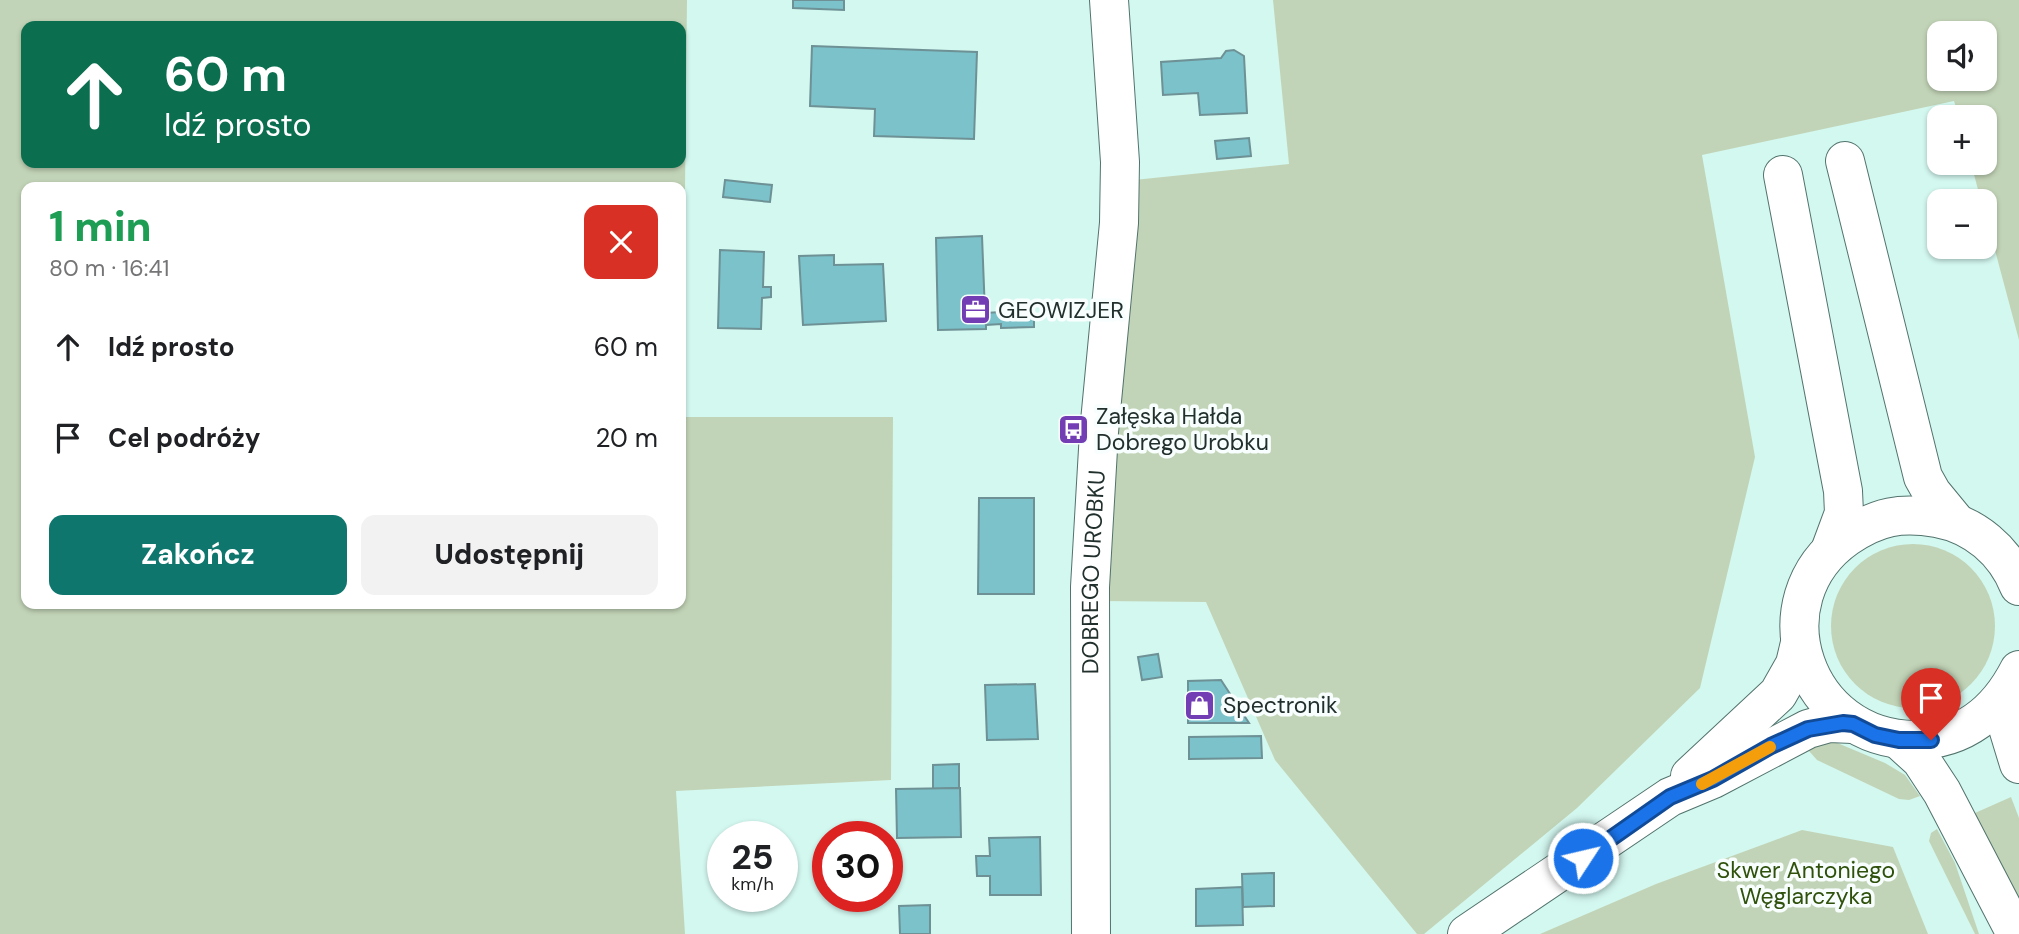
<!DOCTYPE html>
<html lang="pl">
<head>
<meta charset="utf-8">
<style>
	:root { --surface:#fff; --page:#f2f2f2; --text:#202124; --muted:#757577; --accent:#0f766e }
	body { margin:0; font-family:"DM Sans",sans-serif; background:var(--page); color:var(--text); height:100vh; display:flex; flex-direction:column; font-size:26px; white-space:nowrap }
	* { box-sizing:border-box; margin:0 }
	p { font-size:23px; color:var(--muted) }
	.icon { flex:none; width:38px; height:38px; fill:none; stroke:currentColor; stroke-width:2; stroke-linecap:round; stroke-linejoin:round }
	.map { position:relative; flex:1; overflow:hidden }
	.panel { position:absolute; left:21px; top:182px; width:665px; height:427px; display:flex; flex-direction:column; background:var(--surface); border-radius:14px; box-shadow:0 2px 5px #0004 }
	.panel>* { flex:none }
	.hud { position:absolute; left:21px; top:21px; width:665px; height:147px; border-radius:14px; box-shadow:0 2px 5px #0004; background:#0b6e4f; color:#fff; overflow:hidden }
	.tools { position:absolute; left:1927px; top:21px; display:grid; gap:14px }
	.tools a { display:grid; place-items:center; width:70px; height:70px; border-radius:14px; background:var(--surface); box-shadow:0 2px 5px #0004; font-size:35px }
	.speed { position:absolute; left:707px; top:821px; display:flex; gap:14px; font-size:35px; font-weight:700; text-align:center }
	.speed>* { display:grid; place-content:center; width:91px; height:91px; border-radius:50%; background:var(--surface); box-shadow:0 2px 5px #0004; line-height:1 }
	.speed small { font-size:18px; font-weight:400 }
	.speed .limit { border:10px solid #d22; background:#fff; color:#111 }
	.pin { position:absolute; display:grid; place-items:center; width:60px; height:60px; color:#fff; margin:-72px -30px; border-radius:50% 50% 50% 0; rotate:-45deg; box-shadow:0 0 7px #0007 }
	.pin .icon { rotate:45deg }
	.me { position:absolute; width:77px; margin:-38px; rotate:55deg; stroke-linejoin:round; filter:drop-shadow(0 0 5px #0008) }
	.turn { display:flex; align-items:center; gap:24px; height:147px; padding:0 28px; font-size:32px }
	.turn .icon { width:91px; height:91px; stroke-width:2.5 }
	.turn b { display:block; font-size:49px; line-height:60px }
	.round { display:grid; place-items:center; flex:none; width:74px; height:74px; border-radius:14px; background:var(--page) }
	.summary { display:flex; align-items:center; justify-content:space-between; height:119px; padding:0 28px }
	h1 { font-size:42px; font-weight:800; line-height:52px; color:#1e9e55 }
	.action { display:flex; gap:14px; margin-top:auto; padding:14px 28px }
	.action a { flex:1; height:80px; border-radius:14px; background:var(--accent); color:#fff; font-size:28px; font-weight:800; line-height:80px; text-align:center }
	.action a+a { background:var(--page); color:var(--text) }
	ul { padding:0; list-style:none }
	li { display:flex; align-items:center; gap:21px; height:91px; padding:0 28px }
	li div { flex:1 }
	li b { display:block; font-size:26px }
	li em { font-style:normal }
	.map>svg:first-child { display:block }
</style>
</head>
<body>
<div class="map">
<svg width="2019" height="934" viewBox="0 0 2019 934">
	<rect width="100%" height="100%" fill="#d3f8f0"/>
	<g fill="#c2d4b7" fill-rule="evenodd">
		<path d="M0,0H687L685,189L26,187V604H681V417H893L891,780L676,791L685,934H0ZM26,26H681V163H26Z"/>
		<path d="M1273,0H2019V340L1985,213L1984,201H1981L1971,163H1984V117H1959L1954,101L1702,155L1755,457L1700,688L1577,808L1424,934H1417L1275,760L1206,602L1101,601L1134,180L1289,164ZM1939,33H1984V79H1939Z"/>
		<circle cx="1913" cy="626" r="82"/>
		<polygon points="1801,742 1835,742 1885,763 1905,775 1920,796 1909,800 1899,799 1817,760"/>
		<polygon points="2011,797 2019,818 2019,899 1975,813"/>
		<polygon points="1937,829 1955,863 1979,934 1975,934 1929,841 1931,833"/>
		<polygon points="1802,830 1893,847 1928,934 1540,934 1656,884"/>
	</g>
	<g fill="#7bc2ca" stroke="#6d9195" stroke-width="2">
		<polygon points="793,0 844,0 844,10 793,8"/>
		<polygon points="812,46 977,52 974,139 874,136 875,109 810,106"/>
		<polygon points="1234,50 1244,56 1247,113 1200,115 1198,93 1163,95 1161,62 1221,58 1226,51"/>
		<polygon points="1249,138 1251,156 1217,159 1215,141"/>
		<polygon points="725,180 772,185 770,202 723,197"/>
		<polygon points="982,236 985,313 1034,310 1034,327 1001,328 1001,324 986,325 986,329 938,330 936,238"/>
		<polygon points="720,250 764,252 763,287 771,287 771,297 762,298 761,329 718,328"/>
		<polygon points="834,255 834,265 883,264 886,321 803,325 799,256"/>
		<polygon points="979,498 1034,498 1034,594 978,594"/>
		<polygon points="1158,654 1162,677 1142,680 1138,657"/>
		<polygon points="1221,680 1249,723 1188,723 1188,681"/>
		<polygon points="1035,684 1038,739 987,740 985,685"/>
		<polygon points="1261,736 1262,758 1189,759 1189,737"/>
		<polygon points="959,764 959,788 933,789 933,765"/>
		<polygon points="960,788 961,837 897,838 896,789"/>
		<polygon points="1040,837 1041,895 990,895 990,876 977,876 976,856 990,856 989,838"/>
		<polygon points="1274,873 1274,906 1243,907 1242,874"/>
		<polygon points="1242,887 1243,925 1196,926 1196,889"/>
		<polygon points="930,905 930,934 900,934 899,906"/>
	</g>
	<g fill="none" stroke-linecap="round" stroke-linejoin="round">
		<defs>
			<g id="minor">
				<polyline points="1845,161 1923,477 1932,493 1955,521"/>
				<polyline points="1783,175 1843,491 1844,513 1831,548"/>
				<path d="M2019,586C2005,551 1975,525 1937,518C1901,512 1878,516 1847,537C1756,601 1805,740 1915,740C1964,740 1998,711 2019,670"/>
				<polyline points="2009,689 2008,728 2019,764"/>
				<polyline points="1899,740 1921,760 1942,792 2016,934"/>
				<polyline points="1690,776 1778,694 1795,664 1800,643"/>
				<path id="s1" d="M1091,934L1090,587L1099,432L1119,223L1120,162L1109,0"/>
				<polyline points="1467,934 1670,797 1713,779 1808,729 1829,723 1853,724"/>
			</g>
		</defs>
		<use href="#minor" stroke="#52736d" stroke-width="40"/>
		<use href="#minor" stroke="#fff" stroke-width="38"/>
	</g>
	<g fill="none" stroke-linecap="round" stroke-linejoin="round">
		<defs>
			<polyline id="route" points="1583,858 1670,797 1713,779 1771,746 1808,729 1843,723 1853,724 1875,735 1899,740 1931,740"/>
		</defs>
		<use href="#route" stroke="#114b97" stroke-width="18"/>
		<use href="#route" stroke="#1a73e8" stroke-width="12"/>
		<polyline stroke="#f59e0b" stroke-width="12" points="1702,784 1770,747"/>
	</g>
	<defs>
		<symbol id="office-square" viewBox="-11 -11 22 22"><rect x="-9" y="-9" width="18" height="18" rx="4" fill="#733db4" stroke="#f7fefd"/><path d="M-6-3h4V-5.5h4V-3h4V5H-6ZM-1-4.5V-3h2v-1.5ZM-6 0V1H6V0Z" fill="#fff"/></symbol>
		<symbol id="bus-square" viewBox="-11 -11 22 22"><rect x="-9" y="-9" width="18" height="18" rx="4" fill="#733db4" stroke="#f7fefd"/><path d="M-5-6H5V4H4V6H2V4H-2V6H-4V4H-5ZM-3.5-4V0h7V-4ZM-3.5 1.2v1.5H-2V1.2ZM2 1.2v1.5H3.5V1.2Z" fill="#fff"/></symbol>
		<symbol id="shop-square" viewBox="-11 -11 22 22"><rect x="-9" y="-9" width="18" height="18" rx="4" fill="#733db4" stroke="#f7fefd"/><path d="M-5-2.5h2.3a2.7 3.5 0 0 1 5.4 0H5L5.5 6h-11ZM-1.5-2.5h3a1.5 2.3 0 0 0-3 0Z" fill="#fff"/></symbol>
	</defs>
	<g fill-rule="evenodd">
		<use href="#office-square" x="958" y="292" width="35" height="35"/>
		<use href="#bus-square" x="1056" y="412" width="35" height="35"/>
		<use href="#shop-square" x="1182" y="688" width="35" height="35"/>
	</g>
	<g text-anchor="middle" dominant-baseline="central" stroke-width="7" stroke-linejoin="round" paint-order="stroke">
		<g font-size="23" fill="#22302d" stroke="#f7fefd" text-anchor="start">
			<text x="998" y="310">GEOWIZJER</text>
			<text x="1096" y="416">Załęska Hałda<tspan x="1096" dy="26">Dobrego Urobku</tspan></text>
			<text x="1223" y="705">Spectronik</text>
		</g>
		<g font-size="23" fill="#22302d" stroke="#f7fefd">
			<text stroke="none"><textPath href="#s1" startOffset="362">DOBREGO UROBKU</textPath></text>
		</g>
		<g font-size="23" fill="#2f510c" stroke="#f7fefd">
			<text x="1806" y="870">Skwer Antoniego<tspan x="1806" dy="26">Węglarczyka</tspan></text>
		</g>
	</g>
</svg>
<div class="tools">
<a><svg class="icon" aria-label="sound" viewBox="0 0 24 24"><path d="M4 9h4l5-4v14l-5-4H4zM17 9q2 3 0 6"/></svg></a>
<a>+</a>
<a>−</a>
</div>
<div class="speed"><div>25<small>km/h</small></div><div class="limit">30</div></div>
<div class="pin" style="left:1931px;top:740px;background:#d93025"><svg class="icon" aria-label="arrive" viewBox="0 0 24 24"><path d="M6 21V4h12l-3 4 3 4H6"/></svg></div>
<svg class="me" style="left:1583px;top:858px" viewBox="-20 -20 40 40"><circle r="17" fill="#1a73e8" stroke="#fff" stroke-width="3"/><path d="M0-11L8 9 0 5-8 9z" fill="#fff"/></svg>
<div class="hud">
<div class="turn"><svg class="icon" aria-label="ahead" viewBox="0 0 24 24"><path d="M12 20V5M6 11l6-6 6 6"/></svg><div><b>60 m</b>Idź prosto</div></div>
</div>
<section class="panel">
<div class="summary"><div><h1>1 min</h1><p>80 m · 16:41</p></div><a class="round" style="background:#d93025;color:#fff"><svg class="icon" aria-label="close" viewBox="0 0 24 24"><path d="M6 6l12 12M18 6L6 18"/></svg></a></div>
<ul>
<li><svg class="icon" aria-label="ahead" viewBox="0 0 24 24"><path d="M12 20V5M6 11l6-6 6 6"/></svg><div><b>Idź prosto</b></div><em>60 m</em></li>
<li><svg class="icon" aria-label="arrive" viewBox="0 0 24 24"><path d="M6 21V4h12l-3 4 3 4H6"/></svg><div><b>Cel podróży</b></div><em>20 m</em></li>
</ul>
<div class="action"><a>Zakończ</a><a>Udostępnij</a></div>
</section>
</div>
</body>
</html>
